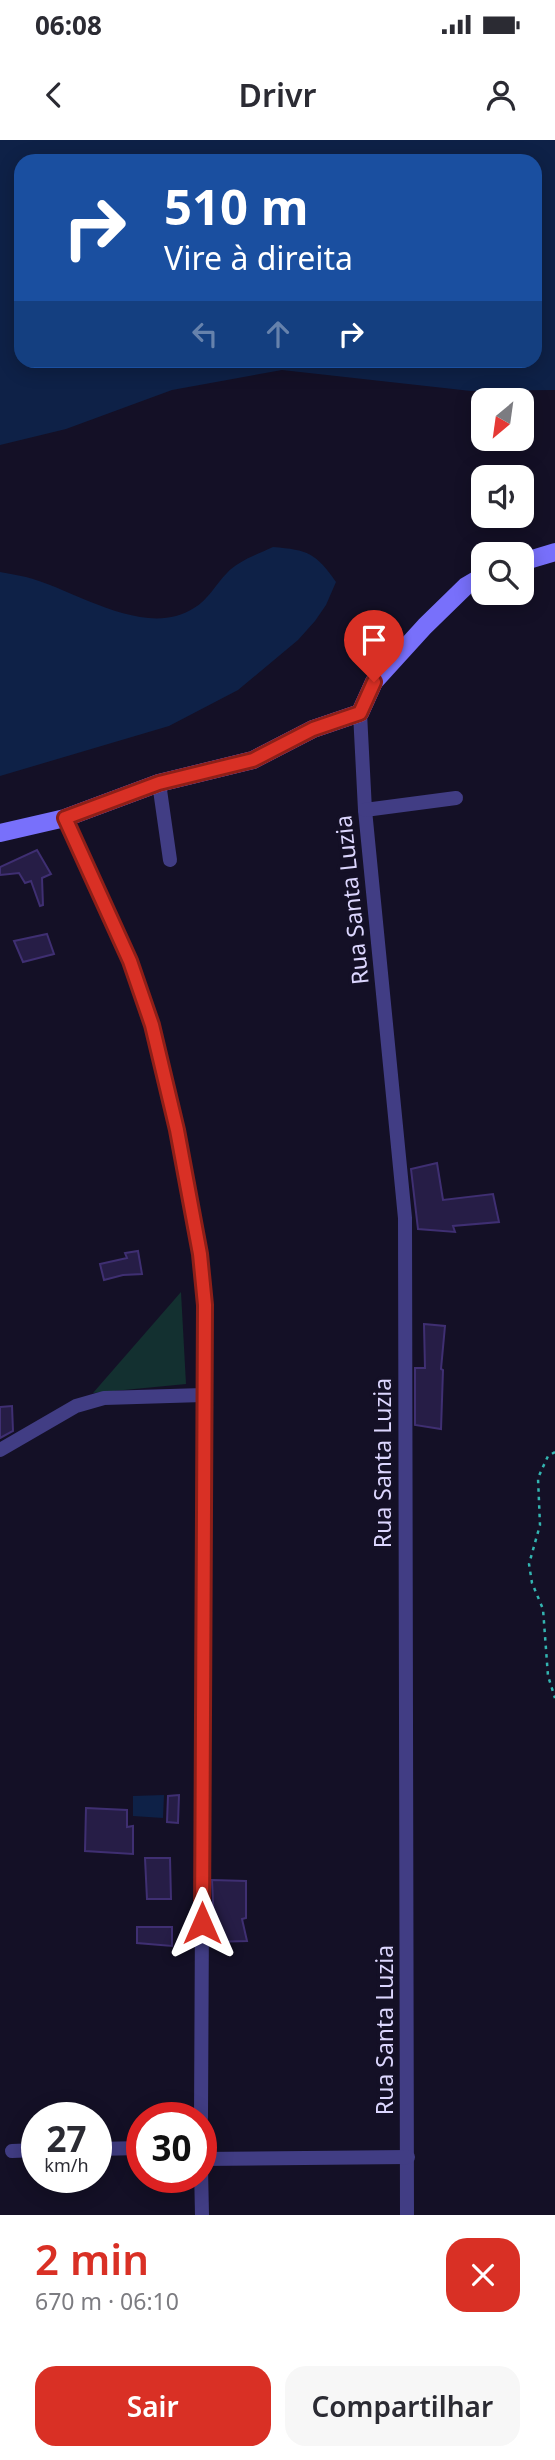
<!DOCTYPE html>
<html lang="pt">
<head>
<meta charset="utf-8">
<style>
	:root { --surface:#fff; --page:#f7f7f7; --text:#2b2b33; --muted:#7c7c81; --accent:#d93025 }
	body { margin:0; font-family:"Noto Sans",sans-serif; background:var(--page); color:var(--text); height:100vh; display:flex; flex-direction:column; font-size:26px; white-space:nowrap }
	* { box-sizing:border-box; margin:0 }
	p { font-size:23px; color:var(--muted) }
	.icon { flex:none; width:38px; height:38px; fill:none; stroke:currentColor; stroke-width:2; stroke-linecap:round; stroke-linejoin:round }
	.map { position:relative; height:2075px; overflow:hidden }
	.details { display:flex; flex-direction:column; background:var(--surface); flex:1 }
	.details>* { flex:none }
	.guide { position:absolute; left:14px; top:14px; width:528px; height:214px; border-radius:21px; box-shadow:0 4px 18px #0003; background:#1a4fa0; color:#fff; overflow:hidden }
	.needle { width:46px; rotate:209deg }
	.buttons { position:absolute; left:471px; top:248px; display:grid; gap:14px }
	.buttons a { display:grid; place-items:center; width:63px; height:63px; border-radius:14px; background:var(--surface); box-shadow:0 4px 18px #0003; font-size:35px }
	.speed { position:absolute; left:21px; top:1962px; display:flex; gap:14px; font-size:35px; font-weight:700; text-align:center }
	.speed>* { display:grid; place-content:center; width:91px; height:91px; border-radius:50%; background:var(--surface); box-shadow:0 4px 18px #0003; line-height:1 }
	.speed small { font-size:18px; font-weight:400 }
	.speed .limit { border:10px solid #d22; background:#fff; color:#111 }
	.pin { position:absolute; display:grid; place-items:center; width:60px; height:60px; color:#fff; margin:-72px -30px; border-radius:50% 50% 50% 0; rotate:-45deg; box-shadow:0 0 7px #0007 }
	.pin .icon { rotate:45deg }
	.me { position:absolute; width:77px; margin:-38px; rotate:0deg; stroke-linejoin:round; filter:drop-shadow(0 0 5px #0008) }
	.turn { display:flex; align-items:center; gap:24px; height:147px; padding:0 35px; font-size:32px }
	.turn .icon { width:91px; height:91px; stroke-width:2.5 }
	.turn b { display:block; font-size:49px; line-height:60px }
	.lanes { display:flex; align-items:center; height:66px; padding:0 35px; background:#0003; justify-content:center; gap:35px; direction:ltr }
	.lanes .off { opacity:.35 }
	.round { display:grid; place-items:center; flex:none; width:74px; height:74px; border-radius:21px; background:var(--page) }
	.head { display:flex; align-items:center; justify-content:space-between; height:119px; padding:0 35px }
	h1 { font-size:42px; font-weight:600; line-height:52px; color:var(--accent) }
	.cta { display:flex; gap:14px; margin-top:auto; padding:14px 35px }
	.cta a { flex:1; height:80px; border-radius:21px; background:var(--accent); color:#fff; font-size:28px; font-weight:600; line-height:80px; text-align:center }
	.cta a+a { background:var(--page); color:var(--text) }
	.status { display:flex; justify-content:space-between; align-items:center; height:49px; padding:0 35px; background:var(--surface); direction:ltr }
	.status svg { height:19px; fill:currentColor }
	header { display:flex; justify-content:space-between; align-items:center; height:91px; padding:0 35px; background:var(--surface); font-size:32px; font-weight:600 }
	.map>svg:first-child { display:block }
</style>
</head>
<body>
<div class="status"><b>06:08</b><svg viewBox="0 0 49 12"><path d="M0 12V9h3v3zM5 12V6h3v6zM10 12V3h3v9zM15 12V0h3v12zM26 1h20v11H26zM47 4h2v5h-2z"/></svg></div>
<header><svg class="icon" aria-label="back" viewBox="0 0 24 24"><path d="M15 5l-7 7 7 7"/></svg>Drivr<svg class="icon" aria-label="person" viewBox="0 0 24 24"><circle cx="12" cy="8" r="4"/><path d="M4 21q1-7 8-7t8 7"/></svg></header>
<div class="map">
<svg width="555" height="2075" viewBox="0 0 555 2075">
	<rect width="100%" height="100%" fill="#141026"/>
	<polygon fill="#133030" points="181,1152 186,1244 93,1253"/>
	<g fill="#0e2147" fill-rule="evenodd">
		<path d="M0,0H555V250L471,251L282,230L172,250L66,289L0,305ZM21,21H536V220H21Z"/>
		<path d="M273,407C308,410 316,413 336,442L326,465L315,481L298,500L238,550L169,586L0,636V432C9,434 18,435 26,437C74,449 145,500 194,468C208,460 216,444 227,433C238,421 258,414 273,407Z"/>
		<polygon points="164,1655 163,1678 133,1676 133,1656"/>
	</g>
	<g fill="#261d46" stroke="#3f2f72" stroke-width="2">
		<polygon points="37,710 51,734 42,738 43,765 40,766 31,741 25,743 19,733 0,735 0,727"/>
		<polygon points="47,794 54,814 23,822 14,801"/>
		<polygon points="437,1023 443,1060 493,1054 499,1082 453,1086 455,1092 418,1089 411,1029"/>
		<polygon points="138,1111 142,1134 123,1135 104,1140 100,1124 127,1118 125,1113"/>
		<polygon points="424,1184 445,1186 441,1229 443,1230 441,1289 415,1285 415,1228 425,1228"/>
		<polygon points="12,1266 13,1291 0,1298 0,1267"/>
		<polygon points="179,1655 178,1683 167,1682 168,1656"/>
		<polygon points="86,1668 127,1670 127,1687 133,1686 133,1714 85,1711"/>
		<polygon points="145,1718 170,1718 171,1759 147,1759"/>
		<polygon points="212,1740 246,1741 246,1778 242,1779 247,1801 211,1802 212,1784 214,1784"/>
		<polygon points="137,1787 172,1787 172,1806 137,1803"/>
	</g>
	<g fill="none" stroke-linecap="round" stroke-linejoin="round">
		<polyline stroke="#33b5b1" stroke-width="2.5" stroke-dasharray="3.5 5" stroke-linecap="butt" points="555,1312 548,1316 538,1338 540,1385 529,1424 532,1443 543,1469 548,1536 555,1558"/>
		<g stroke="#413d84" stroke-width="14">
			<polyline points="360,573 365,670 405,1078 407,2075"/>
			<polyline points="159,643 170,720"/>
			<polyline points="365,670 456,658"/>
			<polyline points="65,678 130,821 152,885 177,990 200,1113 205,1165 201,1978"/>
			<polyline points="0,1310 76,1266 104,1258 203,1255"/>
			<polyline points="96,2009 142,2008"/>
			<polyline points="12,2011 37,2010"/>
			<polyline points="201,2019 408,2017"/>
			<polyline points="201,2028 202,2075"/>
		</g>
		<g stroke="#7870fb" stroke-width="18">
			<polyline points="522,422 555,412"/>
			<polyline points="0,693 65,678 159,643 253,620 313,589 360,573 374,542 425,486 466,446 483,436"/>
		</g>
	</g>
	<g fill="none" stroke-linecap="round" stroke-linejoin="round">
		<defs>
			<polyline id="route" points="202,1783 205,1165 200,1114 177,990 152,885 130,821 65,678 159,643 253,620 313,589 360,573 374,542"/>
		</defs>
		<use href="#route" stroke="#8d1f18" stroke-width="18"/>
		<use href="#route" stroke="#d93025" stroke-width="12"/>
	</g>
	<g text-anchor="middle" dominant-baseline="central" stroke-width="7" stroke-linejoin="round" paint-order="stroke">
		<g font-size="23" fill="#dcd6fe" stroke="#141026">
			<text transform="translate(351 760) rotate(-96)">Rua Santa Luzia</text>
			<text transform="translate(382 1323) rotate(-90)">Rua Santa Luzia</text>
			<text transform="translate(384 1890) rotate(-90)">Rua Santa Luzia</text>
		</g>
	</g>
</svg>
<div class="buttons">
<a><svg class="needle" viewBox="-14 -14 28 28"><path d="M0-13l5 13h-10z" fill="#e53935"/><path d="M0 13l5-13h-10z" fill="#7c7c81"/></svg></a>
<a><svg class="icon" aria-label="sound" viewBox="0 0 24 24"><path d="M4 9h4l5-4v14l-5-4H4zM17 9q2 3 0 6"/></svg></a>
<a><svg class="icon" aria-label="search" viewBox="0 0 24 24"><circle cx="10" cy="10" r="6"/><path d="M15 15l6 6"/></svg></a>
</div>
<div class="speed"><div>27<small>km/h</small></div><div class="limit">30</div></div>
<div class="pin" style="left:374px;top:542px;background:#d93025"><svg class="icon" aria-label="arrive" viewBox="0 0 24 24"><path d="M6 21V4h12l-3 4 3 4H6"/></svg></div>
<svg class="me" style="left:202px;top:1783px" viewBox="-20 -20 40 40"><path d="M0-17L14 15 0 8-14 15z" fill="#d93025" stroke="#fff" stroke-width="4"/></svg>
<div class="guide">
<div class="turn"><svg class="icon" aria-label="right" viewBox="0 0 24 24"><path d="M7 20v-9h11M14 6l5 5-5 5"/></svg><div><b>510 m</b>Vire à direita</div></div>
<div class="lanes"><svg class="icon off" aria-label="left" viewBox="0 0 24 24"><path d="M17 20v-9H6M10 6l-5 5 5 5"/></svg><svg class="icon off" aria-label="ahead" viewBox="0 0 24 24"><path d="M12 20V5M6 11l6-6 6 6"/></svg><svg class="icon" aria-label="right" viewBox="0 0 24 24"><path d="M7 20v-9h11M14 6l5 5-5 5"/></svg></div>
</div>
</div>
<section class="details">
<div class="head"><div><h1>2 min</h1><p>670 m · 06:10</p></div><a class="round" style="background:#d93025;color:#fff"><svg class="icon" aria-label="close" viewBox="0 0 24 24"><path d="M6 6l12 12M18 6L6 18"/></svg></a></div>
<div class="cta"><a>Sair</a><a>Compartilhar</a></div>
</section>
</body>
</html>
